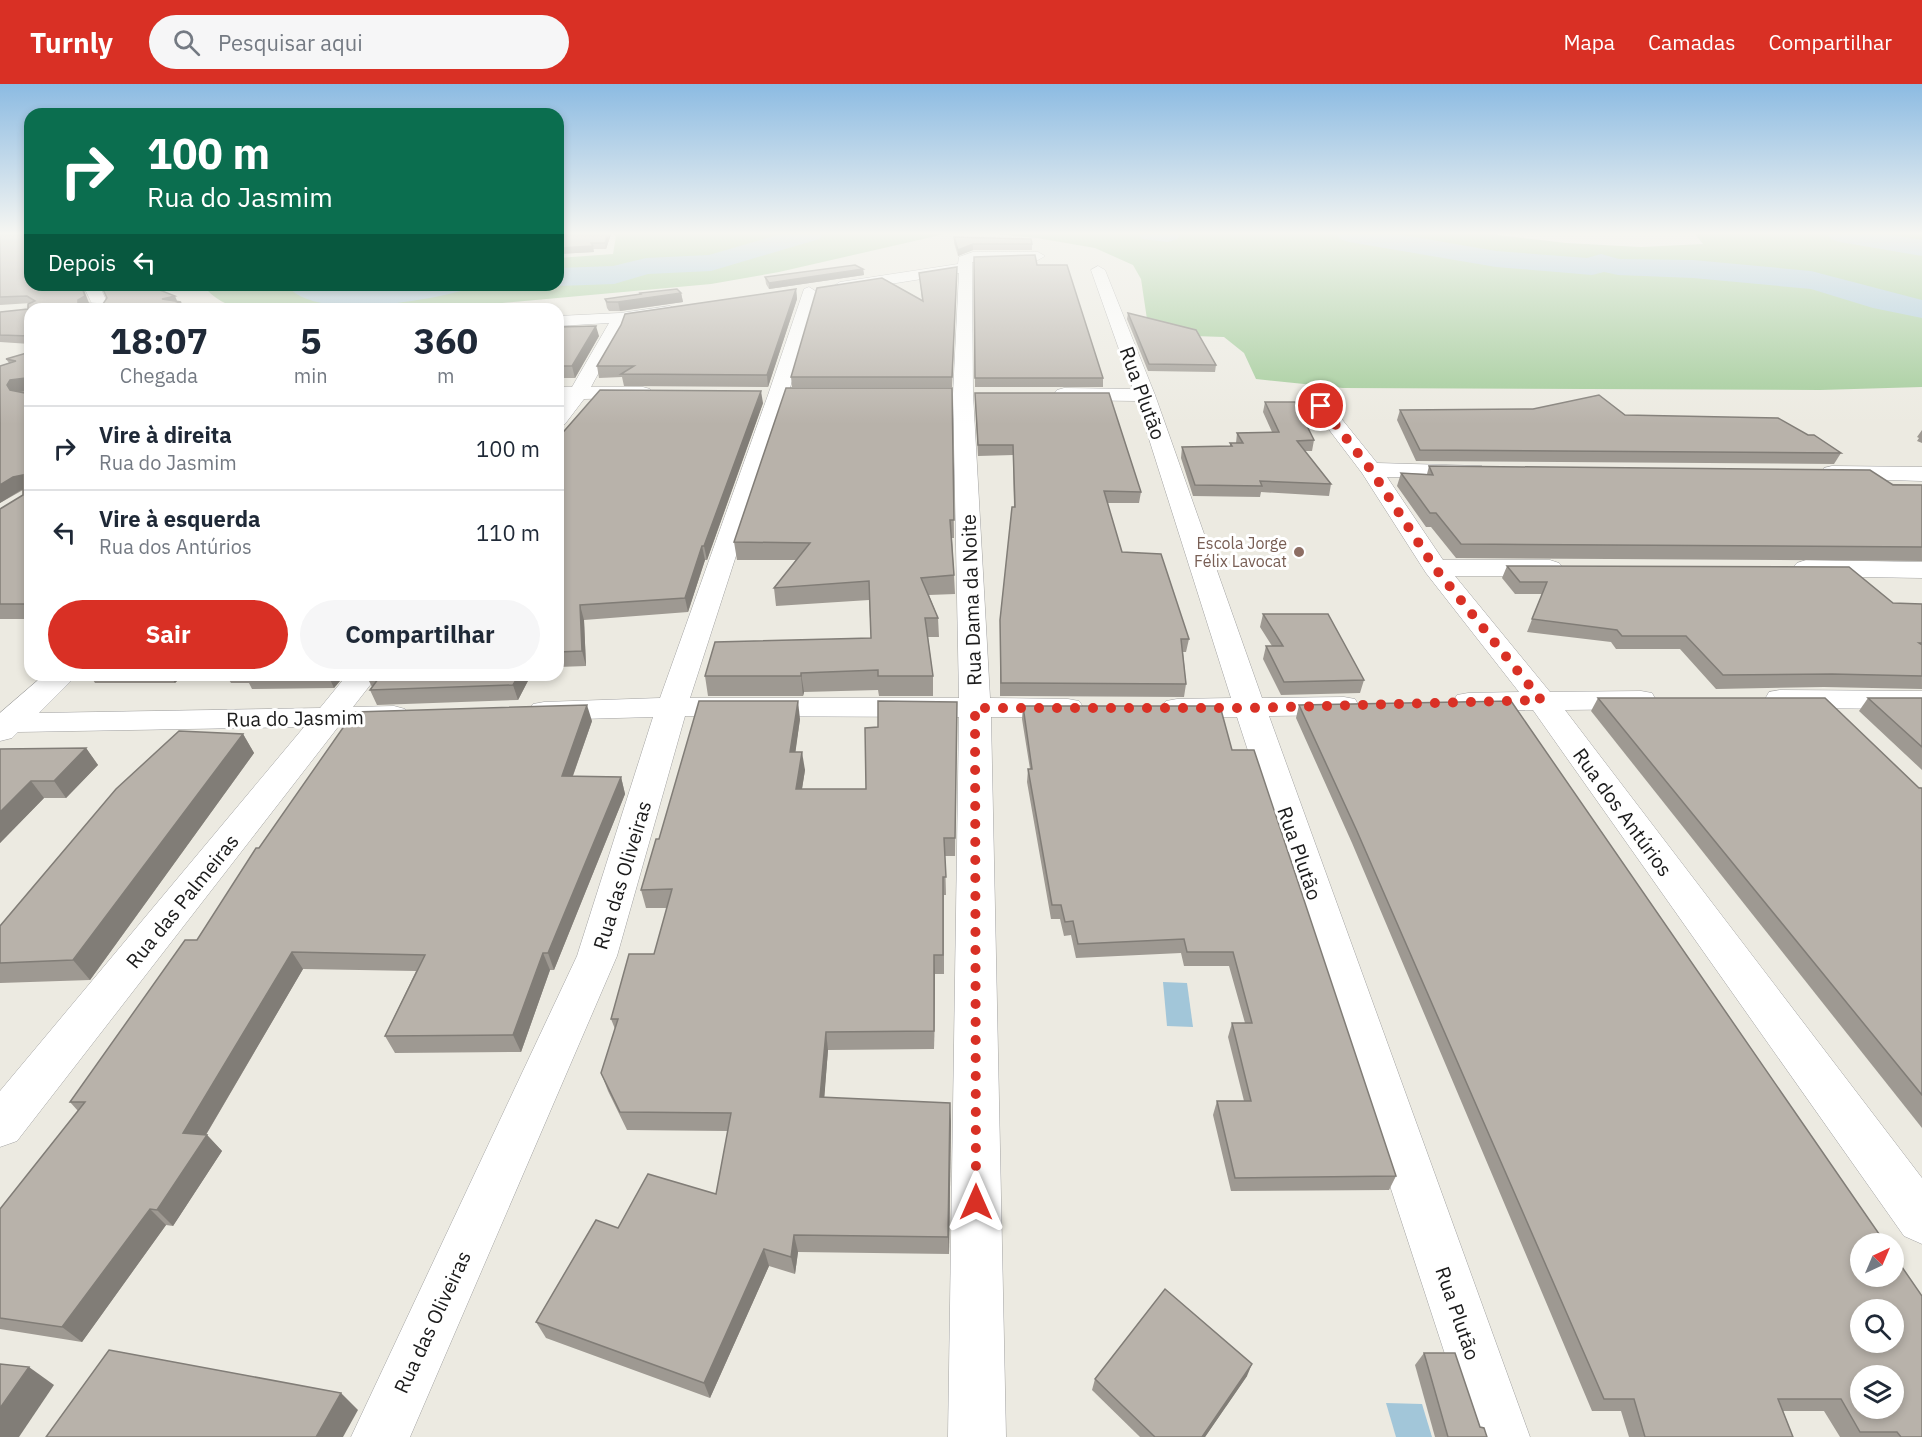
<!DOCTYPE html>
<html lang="pt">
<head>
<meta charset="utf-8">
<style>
	:root { --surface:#fff; --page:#f6f6f7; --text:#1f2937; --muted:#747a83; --line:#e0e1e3; --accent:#d93025 }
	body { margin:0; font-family:"IBM Plex Sans",sans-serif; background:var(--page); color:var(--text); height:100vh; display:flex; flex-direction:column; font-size:22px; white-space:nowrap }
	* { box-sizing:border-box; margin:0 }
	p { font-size:20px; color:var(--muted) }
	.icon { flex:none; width:33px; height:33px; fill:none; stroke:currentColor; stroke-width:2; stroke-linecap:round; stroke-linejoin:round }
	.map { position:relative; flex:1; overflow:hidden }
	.sheet { position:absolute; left:24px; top:219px; width:540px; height:378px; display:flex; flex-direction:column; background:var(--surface); border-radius:18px; box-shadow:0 3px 9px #0003 }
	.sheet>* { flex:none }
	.hud { position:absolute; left:24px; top:24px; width:540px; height:183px; border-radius:18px; box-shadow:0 3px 9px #0003; background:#0b6e4f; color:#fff; overflow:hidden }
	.needle { width:39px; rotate:44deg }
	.tools { position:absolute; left:1850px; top:1149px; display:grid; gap:12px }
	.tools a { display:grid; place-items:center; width:54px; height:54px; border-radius:50%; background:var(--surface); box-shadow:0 3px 9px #0003; font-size:30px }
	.pin { position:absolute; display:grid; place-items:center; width:51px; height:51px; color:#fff; margin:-26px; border:3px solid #fff; border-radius:50%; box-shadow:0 2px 6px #0007 }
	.me { position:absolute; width:66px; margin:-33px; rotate:0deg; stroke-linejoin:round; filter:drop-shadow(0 0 4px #0008) }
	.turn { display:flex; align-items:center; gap:21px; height:126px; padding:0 24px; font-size:27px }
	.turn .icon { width:78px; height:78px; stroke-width:2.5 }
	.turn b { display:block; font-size:42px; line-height:51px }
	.then { display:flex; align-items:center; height:57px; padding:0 24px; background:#0003; gap:12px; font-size:22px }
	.eta { display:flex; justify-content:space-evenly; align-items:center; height:102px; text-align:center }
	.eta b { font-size:36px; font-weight:700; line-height:42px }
	.primary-button { display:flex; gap:12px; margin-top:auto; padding:12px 24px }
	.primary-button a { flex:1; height:69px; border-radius:36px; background:var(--accent); color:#fff; font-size:24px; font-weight:700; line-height:69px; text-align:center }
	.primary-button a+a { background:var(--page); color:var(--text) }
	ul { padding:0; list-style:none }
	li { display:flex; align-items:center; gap:18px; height:84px; padding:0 24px; border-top:2px solid var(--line) }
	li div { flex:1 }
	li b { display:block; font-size:22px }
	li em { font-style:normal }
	header { display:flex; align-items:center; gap:36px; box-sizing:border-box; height:84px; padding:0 30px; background:var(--accent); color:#fff }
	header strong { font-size:28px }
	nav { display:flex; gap:33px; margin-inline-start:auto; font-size:21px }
	.search { width:420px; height:54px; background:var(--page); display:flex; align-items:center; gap:15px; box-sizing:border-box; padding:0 21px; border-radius:33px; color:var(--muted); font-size:22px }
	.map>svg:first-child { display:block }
</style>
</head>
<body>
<header>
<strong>Turnly</strong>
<div class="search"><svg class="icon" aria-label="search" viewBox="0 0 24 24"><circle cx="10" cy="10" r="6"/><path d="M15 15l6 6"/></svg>Pesquisar aqui</div>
<nav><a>Mapa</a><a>Camadas</a><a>Compartilhar</a></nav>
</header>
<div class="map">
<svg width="1922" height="1353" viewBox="0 0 1922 1353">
	<rect width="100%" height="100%" fill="#eceae1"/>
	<g fill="#a0ca97">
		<path d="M613,150H945L779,188L711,200L437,225H245C229,223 212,214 203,201H558V174L613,170L616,152Z"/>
		<polygon points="996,150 1491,150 1566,159 1641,163 1703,160 1695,150 1922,150 1922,303 1820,306 1343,304 1256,295 1244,269 1224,253 1165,251 1148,242 1141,195 1133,181 1095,164 1037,154"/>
	</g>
	<g fill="#a2c6d9">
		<polygon points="1163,898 1187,899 1193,943 1167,942"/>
		<polygon points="1386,1319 1422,1320 1432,1353 1396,1353"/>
	</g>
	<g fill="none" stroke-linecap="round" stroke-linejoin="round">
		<g fill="#a2c6d9" fill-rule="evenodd">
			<polygon points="781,150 823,150 819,155 711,187 648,190 614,200 558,202 555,201 558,201 558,184 613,182 646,174 709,171"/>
			<polygon points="1138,150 1181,150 1177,155 1168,158 1142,155"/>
			<polygon points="1336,150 1397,150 1496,167 1587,174 1601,170 1619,175 1693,176 1811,187 1922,216 1922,234 1873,224 1811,205 1693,194 1618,191 1604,188 1592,191 1496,183 1349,158 1340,155"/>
			<polygon points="1827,150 1887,150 1922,156 1922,172 1840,158 1831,155"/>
			<path d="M287,201L352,203L466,201L461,207C424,217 312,237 287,201Z"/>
		</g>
		<defs>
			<g id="minor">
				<polygon points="973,168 1038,168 1045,172 1038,176 972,178 973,310 990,614 1068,615 1079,617 1084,624 1079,631 1068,633 991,633 1006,1353 948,1353 959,633 685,632 617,872 410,1353 351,1353 577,872 653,633 544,636 533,634 528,627 533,620 544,618 660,614 768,311 804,205 809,203 817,208 788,311 690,614 959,614 953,310 959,189 840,208 832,203 840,198 958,180 959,173"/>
				<polygon points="1098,182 1105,186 1155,311 1262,614 1344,613 1355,615 1359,622 1355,629 1344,631 1269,632 1530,1353 1472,1353 1237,633 1177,633 1166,631 1161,624 1166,617 1177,615 1231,614 1137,317 1064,316 1057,314 1054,310 1057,306 1064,304 1133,305 1091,186"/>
				<polygon points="83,201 99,201 109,222 107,225 83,225 92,220"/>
				<polygon points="670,222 678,227 676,230 626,238 591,303 643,303 650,305 653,309 650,313 584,315 565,340 558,342 558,322 564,315 558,315 558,303 572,303 609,239 558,242 558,232 620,229"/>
				<polygon points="1321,316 1328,318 1377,379 1482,382 1485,387 1482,392 1474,394 1387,393 1443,476 1550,476 1559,479 1563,484 1559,489 1550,492 1455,492 1550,608 1641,607 1652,609 1656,616 1652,623 1641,625 1565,626 1922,1094 1922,1160 1904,1152 1533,626 1468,627 1457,625 1453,618 1457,611 1468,609 1519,608 1426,489 1362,389 1311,322 1314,318"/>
				<polygon points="1832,382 1922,383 1922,397 1824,394 1821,389 1824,384"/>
				<polygon points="1806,476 1922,478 1922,494 1806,492 1797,489 1793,484 1797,479"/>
				<polygon points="44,591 77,591 39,629 320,624 347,591 378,591 353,623 394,622 405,625 410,632 405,639 394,642 338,643 17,1057 0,1063 0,1007 304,643 18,648 12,654 0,657 0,629"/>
				<polygon points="1780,606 1922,607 1922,625 1780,624 1769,622 1765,615 1769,608"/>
			</g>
		</defs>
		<use href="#minor" stroke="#a2a2a2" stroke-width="1"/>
		<use href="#minor" fill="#fff" fill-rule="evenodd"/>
	</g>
	<g fill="#9e9992">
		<polygon points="0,150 89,219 88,220 103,220 178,217 181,218 184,225 30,225 30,260 0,258 0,228 28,225 31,219 0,221"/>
		<polygon points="611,150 606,165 593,165 594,168 558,170"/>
		<polygon points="954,153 1006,155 1032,160 1032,166 973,166 958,172 954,159"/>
		<polygon points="974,173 1037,181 1103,294 1103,303 975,303"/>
		<polygon points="957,183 952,303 792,303 791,293 922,216 919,189"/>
		<polygon points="863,185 864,191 769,205 766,200 765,193"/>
		<polygon points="796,205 797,215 768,303 624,302 622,293 599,294 597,282"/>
		<polygon points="640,209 681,209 683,218 620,227 609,227 607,224 605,215 640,211"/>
		<polygon points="1128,229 1216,281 1215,288 1148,287 1127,235"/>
		<polygon points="558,243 599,252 575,294 558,294"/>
		<polygon points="30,268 30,535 0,535 0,425 23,411 23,406 0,419 0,282 9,279 6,275"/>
		<polygon points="952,304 954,454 952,454 954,491 955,510 929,511 938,534 939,553 928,553 933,592 933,612 879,612 878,606 804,608 803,612 708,612 705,592 871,554 869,516 776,522 774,504 796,476 737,476 734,458"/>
		<polygon points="975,309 1141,408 1139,419 1107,419 1122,468 1189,555 1186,568 1183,568 1186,600 1184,613 1000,612 1000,536 1014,423 1013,371 978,372"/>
		<polygon points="1265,318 1314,356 1312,367 1305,367 1331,400 1329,412 1261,408 1260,413 1193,412 1181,374 1182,363 1230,362 1230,359 1236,359 1237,349 1272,348 1263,328"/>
		<polygon points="763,319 707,476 705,476 688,528 584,536 586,582 558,583 558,354"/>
		<polygon points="1400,326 1625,331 1841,369 1834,380 1416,377 1397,336"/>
		<polygon points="1922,346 1922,359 1917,357 1919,354 1917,353"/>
		<polygon points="1429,382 1922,401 1922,477 1456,474 1431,443 1426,443 1397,402 1401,389 1427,390"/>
		<polygon points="1507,482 1893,519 1922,520 1922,605 1824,603 1716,605 1680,565 1616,565 1611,558 1527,548 1542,510 1515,510 1502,494"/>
		<polygon points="1263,530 1364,596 1360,609 1281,611 1263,575 1266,562 1272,562 1260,543"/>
		<polygon points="90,591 183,591 175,599 95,599"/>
		<polygon points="226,591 345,591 334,604 252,605 249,599 231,599"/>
		<polygon points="366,591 531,591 518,616 377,621 370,606 372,603"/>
		<polygon points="1598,614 1922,704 1922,1044 1591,627"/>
		<polygon points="1868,614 1922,614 1922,686 1859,627"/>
		<polygon points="957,618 955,772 945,772 946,811 944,811 944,890 935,890 934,965 828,966 824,1013 951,1037 949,1170 798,1168 795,1190 769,1182 710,1314 546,1254 536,1238 618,1144 716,1110 728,1047 627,1046 608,1007 601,989 615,945 611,935 654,870 667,824 646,824 641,806 659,755 800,635 795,668 805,686 802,705 866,705 878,643"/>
		<polygon points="1299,621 1922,1353 1840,1353 1824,1327 1783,1327 1793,1353 1629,1353 1621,1327 1592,1327 1352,759 1296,634"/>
		<polygon points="1023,622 1232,666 1396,1092 1389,1106 1231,1107 1213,1031 1217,1017 1244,1017 1228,953 1232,939 1245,939 1229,882 1184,882 1181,869 1076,874 1071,851 1064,852 1060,835 1051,835 1027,698 1028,685 1030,685 1022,635"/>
		<polygon points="592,637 573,692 621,693 625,710 554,886 550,886 521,968 395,969 385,952 416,887 303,885 206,1051 207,1051 222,1067 173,1142 166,1141 82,1258 0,1245 0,1125 78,1027 70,1018 197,856 259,764"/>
		<polygon points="243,650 254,669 90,896 0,899 0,842"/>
		<polygon points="86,664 98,681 66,714 44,714 0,759 0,665"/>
		<polygon points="1424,1269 1480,1343 1487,1353 1435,1353 1415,1281"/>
		<polygon points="1247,1292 1205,1353 1140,1353 1092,1306 1095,1295"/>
	</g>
	<g fill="#817d77">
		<polygon points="608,150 611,150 606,165 605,159"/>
		<polygon points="973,160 973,166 958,172 958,166"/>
		<polygon points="593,162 594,168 558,170 558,164"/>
		<polygon points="863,185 864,191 769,205 769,199"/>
		<polygon points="81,201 82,201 89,219 82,223 78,219"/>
		<polygon points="796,205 797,215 768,303 767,291"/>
		<polygon points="681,209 683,218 620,227 618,218"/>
		<polygon points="175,212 178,219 162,215"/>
		<polygon points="181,218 184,225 157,225"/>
		<polygon points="596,242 599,252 575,294 572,282"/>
		<polygon points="25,294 30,306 17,308 14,313 7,301 10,296"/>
		<polygon points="761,307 763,319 707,476 704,462"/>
		<polygon points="23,391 30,404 21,406 0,419 0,401 13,393"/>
		<polygon points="702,462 705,476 688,528 685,514"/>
		<polygon points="580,521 584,536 586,582 582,567"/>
		<polygon points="801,589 804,608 803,612 801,592"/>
		<polygon points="170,591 183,591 175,599"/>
		<polygon points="328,591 345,591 334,604"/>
		<polygon points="519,591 531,591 518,616 513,601"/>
		<polygon points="798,617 800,635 793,686 790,668"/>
		<polygon points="587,621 592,637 567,708 562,692"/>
		<polygon points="243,650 254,669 90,896 73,876"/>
		<polygon points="86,664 98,681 66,714 54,697"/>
		<polygon points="802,668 805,686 799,723 796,705"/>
		<polygon points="621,693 625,710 554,886 548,869"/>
		<polygon points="31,697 44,714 0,759 0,728"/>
		<polygon points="292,868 303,885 198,1064 207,1051 222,1067 173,1142 157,1126 183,1049"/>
		<polygon points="543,869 550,886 521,968 513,951"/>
		<polygon points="934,871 935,890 934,965"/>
		<polygon points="826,948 828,966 823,1031 820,1013"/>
		<polygon points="950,1019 951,1037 949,1170 948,1153"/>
		<polygon points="150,1125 166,1141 82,1258 62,1243"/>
		<polygon points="794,1151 798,1168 795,1190 791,1173"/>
		<polygon points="764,1165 769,1182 710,1314 704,1299"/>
		<polygon points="1252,1280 1247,1292 1205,1353 1202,1353"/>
		<polygon points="29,1283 54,1301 19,1353 0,1353 0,1324"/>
		<polygon points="341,1309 358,1326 343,1353 316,1353"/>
	</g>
	<g fill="#b8b2aa" stroke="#817d77" stroke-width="1.5" fill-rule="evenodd">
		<polygon points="0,150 30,150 30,201 81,201 85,212 78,216 78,219 103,220 107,214 101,201 147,201 175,212 162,215 181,218 157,225 30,225 30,252 0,251 0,228 28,225 28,220 35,217 27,212 0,213"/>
		<polygon points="558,150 608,150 605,159 591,159 593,162 558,164"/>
		<polygon points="954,153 1031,155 1032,160 973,160 958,166"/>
		<polygon points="1035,171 1037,181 1067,181 1103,294 975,294 974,173"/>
		<polygon points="855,181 863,185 769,199 765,193"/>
		<polygon points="957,183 952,293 791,293 817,204 882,194 923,217 919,189"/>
		<polygon points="677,205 681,209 618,218 607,218 605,215 641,210 640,209"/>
		<polygon points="796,205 767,291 621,290 634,282 597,282 621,241 625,230"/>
		<polygon points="1128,229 1196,246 1216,281 1149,280"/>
		<polygon points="596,242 572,282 558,282 558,243"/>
		<path d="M30,268V520H0V425L23,411V391L13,393L0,401V282L16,277L6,275ZM25,294V309L10,306L7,301L10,296Z"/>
		<polygon points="786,304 952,304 954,436 950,436 954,491 921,494 938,534 925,534 933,592 878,592 878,586 801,589 801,592 705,592 715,558 871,554 869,497 774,504 810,459 734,458"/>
		<polygon points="600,306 761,307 704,462 702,462 685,514 580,521 582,567 558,568 558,354"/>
		<polygon points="975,309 1109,309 1141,408 1104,407 1122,468 1161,470 1189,555 1181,555 1186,600 1001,599 1000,536 1012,423 1015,423 1013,361 978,361"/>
		<polygon points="1599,311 1625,331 1778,334 1808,351 1814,351 1841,369 1420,366 1400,326 1533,325"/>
		<polygon points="1265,318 1295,318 1314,356 1297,357 1331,400 1260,397 1262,402 1195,401 1182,363 1232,362 1230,359 1243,359 1237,349 1279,348"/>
		<polygon points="1429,382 1870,386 1893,401 1922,401 1922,463 1461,460 1436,429 1430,429 1401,389 1433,391"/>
		<polygon points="1507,482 1849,483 1893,519 1922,520 1922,559 1919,559 1922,561 1922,592 1832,590 1723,591 1686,552 1622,552 1617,546 1532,535 1547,498 1520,498"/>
		<polygon points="1263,530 1328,530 1364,596 1284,598 1266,562 1283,562"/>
		<polygon points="381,591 519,591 513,601 370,606"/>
		<polygon points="1598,614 1825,614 1919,704 1922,704 1922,1011"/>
		<polygon points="1868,614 1922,614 1922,663"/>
		<polygon points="699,617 798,617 790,668 802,668 796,705 866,705 865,644 878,643 878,617 957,618 955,754 944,754 946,793 943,793 943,871 934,871 934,947 826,948 820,1013 950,1019 948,1153 794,1151 791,1173 764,1165 704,1299 536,1238 596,1136 618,1144 648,1090 716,1110 731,1029 620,1028 601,989 618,935 611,935 629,870 654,870 672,805 641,806 656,755 659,755"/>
		<path d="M1511,617L1886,1160H1860V1192H1893V1170L1922,1212V1353H1901L1897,1348H1860L1841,1315H1778L1793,1353H1645L1634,1315H1604L1356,745L1299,621ZM1860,1226H1893V1258H1860ZM1860,1292H1893V1324H1860Z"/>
		<polygon points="587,621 562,692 621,693 548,869 543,869 513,951 385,952 425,871 292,868 183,1049 207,1051 157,1126 150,1125 62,1243 0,1234 0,1125 85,1018 70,1018 185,856 197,856 256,764 259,764 354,628"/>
		<polygon points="1023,622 1220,622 1232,666 1254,666 1396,1092 1235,1094 1217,1017 1251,1017 1232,939 1252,939 1233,868 1187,868 1184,855 1078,860 1073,837 1065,838 1061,821 1052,821 1028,685 1032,685"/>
		<polygon points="179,647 243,650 73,876 0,879 0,842 116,705"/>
		<polygon points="86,664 54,697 31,697 0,728 0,665"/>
		<polygon points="1165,1205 1252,1280 1202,1353 1155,1353 1095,1295"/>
		<polygon points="109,1266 341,1309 316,1353 46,1353"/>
		<polygon points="1424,1269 1455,1269 1480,1343 1484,1344 1487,1353 1448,1353"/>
		<polygon points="0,1280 29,1283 0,1324"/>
	</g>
	<linearGradient id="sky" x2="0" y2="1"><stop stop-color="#8cbbe2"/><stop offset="0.44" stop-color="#f6f6f2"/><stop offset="1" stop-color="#f6f6f2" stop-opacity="0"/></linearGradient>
	<rect width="1922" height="340" fill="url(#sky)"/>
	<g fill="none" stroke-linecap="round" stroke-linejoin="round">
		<polyline stroke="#d93025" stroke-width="10" stroke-dasharray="0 18" points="976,1118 975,624 1250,624 1541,616 1435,484 1371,386 1321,322"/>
	</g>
	<circle fill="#8d6e63" stroke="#fff" stroke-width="2" cx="1299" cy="468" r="6"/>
	<g text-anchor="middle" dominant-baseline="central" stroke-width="6" stroke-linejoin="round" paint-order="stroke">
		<g font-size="16" fill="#785e54" stroke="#fff" text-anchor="end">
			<text x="1287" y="459">Escola Jorge<tspan x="1287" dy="18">Félix Lavocat</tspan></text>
		</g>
		<g font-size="20" fill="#1b1b1b" stroke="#fff">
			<text transform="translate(1143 309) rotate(70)">Rua Plutão</text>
			<text transform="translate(971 516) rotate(-92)">Rua Dama da Noite</text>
			<text transform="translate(295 634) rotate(-1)">Rua do Jasmim</text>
			<text transform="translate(1623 728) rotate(54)">Rua dos Antúrios</text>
			<text transform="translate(1300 769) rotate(71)">Rua Plutão</text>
			<text transform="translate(622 791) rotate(-73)">Rua das Oliveiras</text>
			<text transform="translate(182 817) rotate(-51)">Rua das Palmeiras</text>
			<text transform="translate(1458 1229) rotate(71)">Rua Plutão</text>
			<text transform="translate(432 1238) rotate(-65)">Rua das Oliveiras</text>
		</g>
	</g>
</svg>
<div class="tools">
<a><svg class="needle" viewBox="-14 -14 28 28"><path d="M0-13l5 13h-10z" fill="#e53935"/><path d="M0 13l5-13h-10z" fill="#747a83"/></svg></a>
<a><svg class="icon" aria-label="search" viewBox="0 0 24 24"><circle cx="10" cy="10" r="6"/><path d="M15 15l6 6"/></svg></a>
<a><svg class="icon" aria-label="layers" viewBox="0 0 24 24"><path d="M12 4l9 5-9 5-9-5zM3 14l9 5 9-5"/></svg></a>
</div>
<div class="pin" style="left:1321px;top:322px;background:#d93025"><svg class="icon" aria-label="arrive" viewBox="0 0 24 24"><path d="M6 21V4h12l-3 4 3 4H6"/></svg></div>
<svg class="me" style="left:976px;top:1118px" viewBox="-20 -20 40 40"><path d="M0-17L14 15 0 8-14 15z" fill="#d93025" stroke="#fff" stroke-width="4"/></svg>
<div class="hud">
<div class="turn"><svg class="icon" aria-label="right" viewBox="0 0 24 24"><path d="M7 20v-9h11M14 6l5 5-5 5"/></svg><div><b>100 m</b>Rua do Jasmim</div></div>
<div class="then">Depois<svg class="icon" aria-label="left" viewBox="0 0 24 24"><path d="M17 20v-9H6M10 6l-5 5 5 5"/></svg></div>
</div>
<section class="sheet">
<div class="eta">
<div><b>18:07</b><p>Chegada</p></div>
<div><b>5</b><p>min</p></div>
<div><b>360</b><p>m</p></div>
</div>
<ul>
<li><svg class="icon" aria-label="right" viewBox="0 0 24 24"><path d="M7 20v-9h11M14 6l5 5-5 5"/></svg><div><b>Vire à direita</b><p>Rua do Jasmim</p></div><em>100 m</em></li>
<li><svg class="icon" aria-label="left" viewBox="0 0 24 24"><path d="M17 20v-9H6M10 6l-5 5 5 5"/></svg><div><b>Vire à esquerda</b><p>Rua dos Antúrios</p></div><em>110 m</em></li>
</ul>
<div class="primary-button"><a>Sair</a><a>Compartilhar</a></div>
</section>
</div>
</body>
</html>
